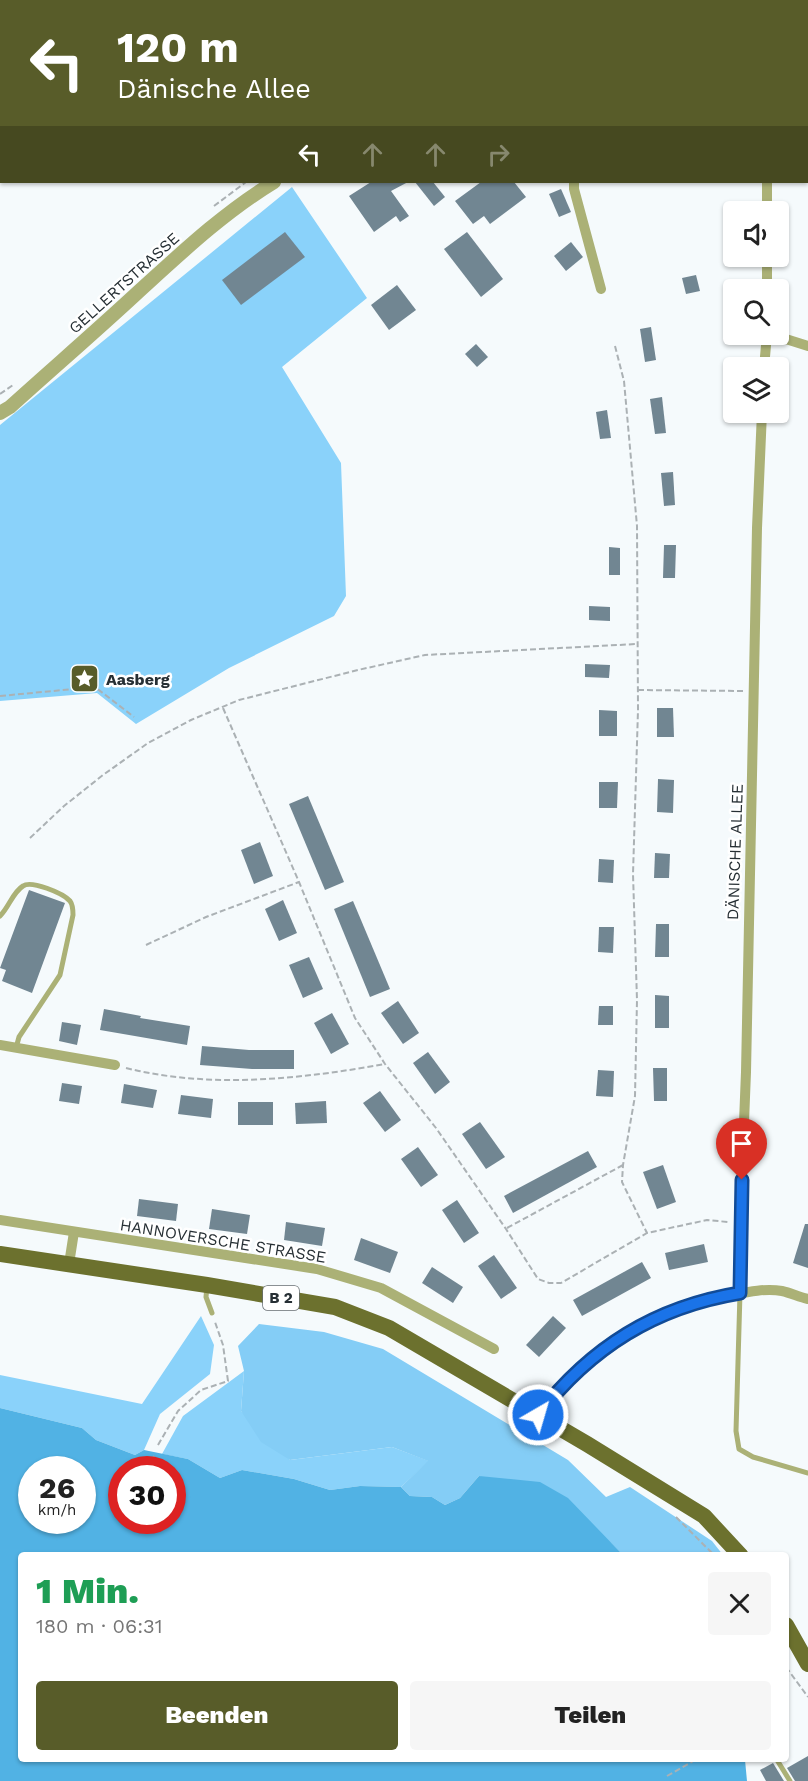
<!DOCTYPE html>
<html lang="de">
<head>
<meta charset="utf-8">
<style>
	:root { --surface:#fff; --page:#f6f6f6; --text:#222; --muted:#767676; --accent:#585c29 }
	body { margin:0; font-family:"Work Sans",sans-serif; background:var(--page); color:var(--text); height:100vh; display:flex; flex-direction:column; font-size:22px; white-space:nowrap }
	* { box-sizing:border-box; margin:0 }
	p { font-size:20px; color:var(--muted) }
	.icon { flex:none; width:33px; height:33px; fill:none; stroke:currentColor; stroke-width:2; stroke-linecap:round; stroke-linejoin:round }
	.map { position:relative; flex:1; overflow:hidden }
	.details { position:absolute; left:18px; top:1552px; width:771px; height:210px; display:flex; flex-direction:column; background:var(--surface); border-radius:6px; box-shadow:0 2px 4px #0004 }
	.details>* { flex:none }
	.top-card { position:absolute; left:0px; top:0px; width:808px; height:183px; box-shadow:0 2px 4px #0004; background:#585c29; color:#fff; overflow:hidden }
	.controls { position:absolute; left:723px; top:201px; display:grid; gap:12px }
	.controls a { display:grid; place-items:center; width:66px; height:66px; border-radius:6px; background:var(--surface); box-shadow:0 2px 4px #0004; font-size:30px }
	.speed { position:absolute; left:18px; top:1456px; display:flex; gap:12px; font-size:30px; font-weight:700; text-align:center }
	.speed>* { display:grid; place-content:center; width:78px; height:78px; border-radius:50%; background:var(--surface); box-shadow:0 2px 4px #0004; line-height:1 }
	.speed small { font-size:15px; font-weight:400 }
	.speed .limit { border:9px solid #d22; background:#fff; color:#111 }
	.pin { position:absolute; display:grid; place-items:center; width:51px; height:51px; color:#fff; margin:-62px -26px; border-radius:50% 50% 50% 0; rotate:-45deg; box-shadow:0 0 6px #0007 }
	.pin .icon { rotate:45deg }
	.me { position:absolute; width:66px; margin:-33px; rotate:38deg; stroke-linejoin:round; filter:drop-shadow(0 0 4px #0008) }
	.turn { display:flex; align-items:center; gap:21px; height:126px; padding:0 18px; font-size:27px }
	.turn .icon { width:78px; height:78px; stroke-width:2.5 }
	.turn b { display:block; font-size:42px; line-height:51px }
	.lanes { display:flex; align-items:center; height:57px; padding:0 18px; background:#0003; justify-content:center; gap:30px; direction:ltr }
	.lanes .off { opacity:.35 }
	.round { display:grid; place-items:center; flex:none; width:63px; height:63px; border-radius:6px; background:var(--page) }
	.summary { display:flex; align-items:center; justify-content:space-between; height:102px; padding:0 18px }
	h1 { font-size:36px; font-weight:800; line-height:45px; color:#1e9e55 }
	.primary-button { display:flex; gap:12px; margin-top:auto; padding:12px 18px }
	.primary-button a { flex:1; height:69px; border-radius:6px; background:var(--accent); color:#fff; font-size:24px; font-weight:800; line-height:69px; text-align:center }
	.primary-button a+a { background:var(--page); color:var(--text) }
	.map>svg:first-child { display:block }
</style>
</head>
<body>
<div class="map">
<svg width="808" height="1781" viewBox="0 0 808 1781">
	<rect width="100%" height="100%" fill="#f5fafc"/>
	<g fill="#8ad2fa">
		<polygon points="292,187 367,298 282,367 341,463 346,596 334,616 229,668 136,724 97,693 0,701 0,425"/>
		<polygon points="201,1316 214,1345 210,1374 160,1414 144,1450 135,1455 96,1440 82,1428 0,1408 0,1375 142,1404"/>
		<polygon points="244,1371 241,1411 290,1460 392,1447 429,1461 401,1487 360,1486 330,1490 294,1479 242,1470 220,1478 188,1459 162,1454 183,1416"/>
	</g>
	<polygon fill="#84cdf6" points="259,1324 324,1332 383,1349 568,1460 606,1497 630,1487 712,1541 723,1555 623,1555 611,1543 479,1476 460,1498 445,1505 432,1497 410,1496 401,1487 428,1461 392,1447 290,1460 261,1442 241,1411 244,1371 238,1346"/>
	<path fill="#51b2e4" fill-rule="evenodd" d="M0,1408L82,1428L96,1440L135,1455L144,1450L188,1459L220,1478L242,1470L294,1479L330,1490L360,1486L401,1487L410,1496L432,1497L445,1505L460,1498L479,1476L540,1482L568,1498L623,1555L21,1556V1760H745L747,1781H0ZM32,1470H82V1521H32ZM122,1470H172V1521H122Z"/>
	<g fill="#718692">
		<polygon points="371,182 408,182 391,191 409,216 400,222 396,216 374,232 349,196"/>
		<polygon points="415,182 433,182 445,197 434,206"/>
		<polygon points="481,182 514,182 526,197 490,224 484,216 473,224 455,201"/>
		<polygon points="561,189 571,212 559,217 549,194"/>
		<polygon points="285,232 305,257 241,305 222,280"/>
		<polygon points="467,232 503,279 481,297 444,249"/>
		<polygon points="571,242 583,257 566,271 554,256"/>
		<polygon points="696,275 700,291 686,294 682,278"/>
		<polygon points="397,285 416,310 389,330 371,305"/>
		<polygon points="651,327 656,360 645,362 640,329"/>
		<polygon points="476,344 488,357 477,367 465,354"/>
		<polygon points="662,397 666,433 655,434 650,399"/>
		<polygon points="607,410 611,438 600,439 596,412"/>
		<polygon points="673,472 675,505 664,506 661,473"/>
		<polygon points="664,545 676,545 675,578 663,578"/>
		<polygon points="609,547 620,548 620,575 609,575"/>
		<polygon points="589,606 610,607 610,621 589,620"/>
		<polygon points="585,664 610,665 609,678 585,677"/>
		<polygon points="657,708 673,708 674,737 657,737"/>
		<polygon points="599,710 617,711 617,736 599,736"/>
		<polygon points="658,779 674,780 673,813 657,812"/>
		<polygon points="599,782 618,782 617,808 599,808"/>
		<polygon points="308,796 344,882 325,890 289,804"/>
		<polygon points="260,842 273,876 254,884 241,850"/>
		<polygon points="655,853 670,854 669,878 654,878"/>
		<polygon points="599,859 614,860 613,883 598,882"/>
		<polygon points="29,890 65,903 32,993 2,981 6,970 0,968"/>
		<polygon points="283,900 297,933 279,941 265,909"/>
		<polygon points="353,901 390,989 370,997 334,909"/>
		<polygon points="656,924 669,924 669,957 655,957"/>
		<polygon points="599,927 614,927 613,953 598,952"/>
		<polygon points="309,957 323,989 303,998 289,965"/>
		<polygon points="655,995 669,996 669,1028 655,1028"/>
		<polygon points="398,1001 419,1033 403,1044 381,1013"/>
		<polygon points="599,1006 613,1006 613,1025 598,1025"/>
		<polygon points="104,1009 141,1016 140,1018 190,1026 187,1045 100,1030"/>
		<polygon points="332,1013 349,1044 331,1054 314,1023"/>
		<polygon points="62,1022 81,1025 77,1045 59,1041"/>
		<polygon points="202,1046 249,1050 294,1050 294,1069 252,1069 200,1065"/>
		<polygon points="428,1052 450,1082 435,1094 413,1063"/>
		<polygon points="653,1068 667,1068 667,1101 654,1101"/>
		<polygon points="598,1070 614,1071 613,1097 596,1096"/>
		<polygon points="62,1083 82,1086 79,1104 59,1101"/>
		<polygon points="124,1084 157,1090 153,1108 121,1103"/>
		<polygon points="380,1091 401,1120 385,1132 363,1103"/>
		<polygon points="181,1095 213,1099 211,1118 178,1114"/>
		<polygon points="326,1101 327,1123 296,1124 295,1103"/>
		<rect x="238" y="1102" width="35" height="23"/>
		<polygon points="480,1122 505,1157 486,1169 462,1134"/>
		<polygon points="418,1147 438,1175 421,1187 401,1159"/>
		<polygon points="588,1151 597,1167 513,1213 504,1196"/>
		<polygon points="663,1165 676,1202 657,1209 643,1172"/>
		<polygon points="139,1199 178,1204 176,1221 137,1216"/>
		<polygon points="457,1200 479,1233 464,1243 442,1210"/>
		<polygon points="212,1209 250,1215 247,1234 209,1229"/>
		<polygon points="286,1222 325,1228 322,1246 284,1240"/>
		<polygon points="805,1224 808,1224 808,1268 793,1263"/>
		<polygon points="361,1238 398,1252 390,1273 354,1260"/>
		<polygon points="704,1244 708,1262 669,1270 665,1253"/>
		<polygon points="494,1255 517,1288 501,1299 478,1266"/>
		<polygon points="642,1262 651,1278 582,1316 573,1300"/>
		<polygon points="432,1267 463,1287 453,1303 422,1283"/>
		<polygon points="553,1316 566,1328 539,1357 526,1345"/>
		<polygon points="808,1756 808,1781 795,1781 787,1768"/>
		<polygon points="773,1763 784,1781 766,1781 760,1770"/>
	</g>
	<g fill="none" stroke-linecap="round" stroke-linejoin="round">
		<g stroke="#abb1b4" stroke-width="2" stroke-dasharray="6 3" stroke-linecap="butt">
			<polyline points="257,0 261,2"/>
			<polyline points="546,2 549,0"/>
			<polyline points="214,206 246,182"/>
			<polyline points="615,346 624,381 637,526 638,710 633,874 637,1000 635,1096 623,1165 622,1182 647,1233"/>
			<polyline points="0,394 13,385"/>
			<polyline points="638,690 743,691"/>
			<polyline points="0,696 95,687 134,717"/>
			<polyline points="223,708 299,882 355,1018 385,1064 436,1128 506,1229 538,1279 549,1283 561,1283 647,1233 707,1220 728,1222"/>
			<polyline points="30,838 64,806 103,775 148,743 191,720 239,700 358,670 425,655 637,644"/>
			<polyline points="146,945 206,917 299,882"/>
			<path d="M126,1068C210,1089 301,1079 385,1064"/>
			<polyline points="507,1228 623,1165"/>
			<polyline points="158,1445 178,1411 201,1390 228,1381 223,1345 215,1322"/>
			<polyline points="149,1470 155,1453"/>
			<polyline points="676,1517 715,1556"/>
			<polyline points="786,1667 808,1697"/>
			<polyline points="667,1776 695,1760"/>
		</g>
		<g stroke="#abb176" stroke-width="5">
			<path d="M0,916C9,907 13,892 23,886C31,880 63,893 70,901C73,905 73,910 73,915L60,975L19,1037L16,1048"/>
			<polyline points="207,1286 206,1297 212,1313"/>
			<polyline points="740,1293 736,1431 739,1449 753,1457 808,1473"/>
			<polyline points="777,1760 790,1781"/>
		</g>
		<g stroke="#abb176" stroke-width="10">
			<polyline points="770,2 770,0"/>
			<polyline points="574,182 574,189 601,289"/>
			<polyline points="767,212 767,182"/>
			<polyline points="767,290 767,256"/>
			<polyline points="770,334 808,346"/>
			<polyline points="764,368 767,334"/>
			<polyline points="0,1045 115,1065"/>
			<polyline points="0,1220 317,1269 381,1288 494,1349"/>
			<polyline points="69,1264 74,1232"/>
			<polyline points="740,1293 740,1223 746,1072 757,528 762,412"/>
			<path d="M538,1415C587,1352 652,1307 732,1295C747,1292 766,1288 782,1291C791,1293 799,1297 808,1299"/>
		</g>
		<g stroke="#abb176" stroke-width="14">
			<polyline points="575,2 578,0"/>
			<path d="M0,413L10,407C52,369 95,332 136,294C180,254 223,213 274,182"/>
		</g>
		<g stroke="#6c712e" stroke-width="16">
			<polyline points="0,1254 207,1285 335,1307 389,1328 587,1444 704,1516 741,1556"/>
			<polyline points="786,1625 808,1664"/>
		</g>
	</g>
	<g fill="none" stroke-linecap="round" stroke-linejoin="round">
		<defs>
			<path id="route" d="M538,1415C591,1347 655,1307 740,1293L742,1180"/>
		</defs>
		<use href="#route" stroke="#114b97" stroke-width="15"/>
		<use href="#route" stroke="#1a73e8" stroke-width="10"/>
	</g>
	<defs>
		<symbol id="sight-square" viewBox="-11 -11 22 22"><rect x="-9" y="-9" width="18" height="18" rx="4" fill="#585c29" stroke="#fff"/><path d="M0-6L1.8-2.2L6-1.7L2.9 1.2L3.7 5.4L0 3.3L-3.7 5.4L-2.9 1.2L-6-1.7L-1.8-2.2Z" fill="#fff"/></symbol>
	</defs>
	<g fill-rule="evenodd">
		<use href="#sight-square" x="68" y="662" width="33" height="33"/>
	</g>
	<g text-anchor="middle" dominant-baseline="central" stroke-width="5" stroke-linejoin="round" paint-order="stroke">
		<rect fill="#fff" stroke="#676d71" stroke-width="1.5" x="263" y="1286" width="36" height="24" rx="4.5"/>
		<g font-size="15" font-weight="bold" fill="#262f34">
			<text x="281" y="1298">B 2</text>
		</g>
		<g font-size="16" fill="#262f34" stroke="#fff">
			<text transform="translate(124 283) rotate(-42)">GELLERTSTRASSE</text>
			<text transform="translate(735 852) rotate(-88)">DÄNISCHE ALLEE</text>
			<text transform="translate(223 1241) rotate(9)">HANNOVERSCHE STRASSE</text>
		</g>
		<g font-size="16" font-weight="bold" fill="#262f34" stroke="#fff" text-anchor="start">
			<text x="106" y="679">Aasberg</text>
		</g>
	</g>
</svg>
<div class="controls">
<a><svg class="icon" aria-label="sound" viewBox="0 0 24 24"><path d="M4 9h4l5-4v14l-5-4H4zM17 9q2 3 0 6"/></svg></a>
<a><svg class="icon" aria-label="search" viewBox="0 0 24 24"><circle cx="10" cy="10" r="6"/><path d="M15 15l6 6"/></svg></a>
<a><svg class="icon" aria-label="layers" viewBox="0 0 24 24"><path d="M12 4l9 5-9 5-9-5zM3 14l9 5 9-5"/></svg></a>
</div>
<div class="speed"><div>26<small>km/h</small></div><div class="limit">30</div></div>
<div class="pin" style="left:742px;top:1180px;background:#d93025"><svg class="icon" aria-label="arrive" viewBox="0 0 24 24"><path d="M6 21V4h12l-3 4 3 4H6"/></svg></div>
<svg class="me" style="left:538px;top:1415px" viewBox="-20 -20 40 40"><circle r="17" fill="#1a73e8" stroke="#fff" stroke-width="3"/><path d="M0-11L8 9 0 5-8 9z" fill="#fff"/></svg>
<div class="top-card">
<div class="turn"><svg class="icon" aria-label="left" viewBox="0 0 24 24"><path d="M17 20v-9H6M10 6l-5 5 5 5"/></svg><div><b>120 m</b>Dänische Allee</div></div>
<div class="lanes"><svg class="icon" aria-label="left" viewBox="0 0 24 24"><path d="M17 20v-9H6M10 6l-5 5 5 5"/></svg><svg class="icon off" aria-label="ahead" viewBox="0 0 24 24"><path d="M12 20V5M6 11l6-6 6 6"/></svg><svg class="icon off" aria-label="ahead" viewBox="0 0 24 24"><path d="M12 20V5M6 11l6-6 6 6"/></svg><svg class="icon off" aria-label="right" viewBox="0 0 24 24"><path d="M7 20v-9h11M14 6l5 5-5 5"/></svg></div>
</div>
<section class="details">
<div class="summary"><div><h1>1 Min.</h1><p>180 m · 06:31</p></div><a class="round"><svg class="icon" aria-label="close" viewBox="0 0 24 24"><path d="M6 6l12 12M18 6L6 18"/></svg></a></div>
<div class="primary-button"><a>Beenden</a><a>Teilen</a></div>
</section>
</div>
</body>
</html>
